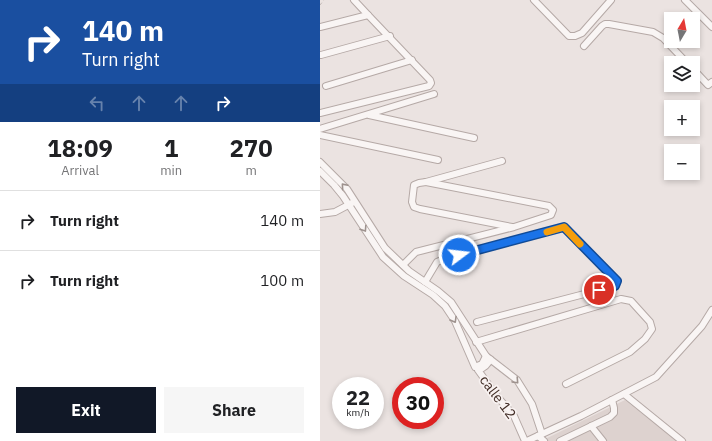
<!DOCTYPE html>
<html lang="en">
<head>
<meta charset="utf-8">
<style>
	:root { --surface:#fff; --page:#f6f6f6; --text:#202124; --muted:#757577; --line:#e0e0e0; --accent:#111827 }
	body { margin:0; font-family:"IBM Plex Sans",sans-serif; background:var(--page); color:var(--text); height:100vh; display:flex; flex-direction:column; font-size:15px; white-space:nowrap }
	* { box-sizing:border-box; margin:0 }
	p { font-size:13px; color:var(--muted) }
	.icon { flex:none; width:22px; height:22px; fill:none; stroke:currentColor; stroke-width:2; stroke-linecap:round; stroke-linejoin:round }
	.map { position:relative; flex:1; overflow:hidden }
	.sheet { display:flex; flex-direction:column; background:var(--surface); width:320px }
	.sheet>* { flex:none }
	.banner { background:#1a4fa0; color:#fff; overflow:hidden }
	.needle { width:26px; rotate:10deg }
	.buttons { position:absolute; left:344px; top:12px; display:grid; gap:8px }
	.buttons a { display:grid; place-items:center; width:36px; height:36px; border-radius:0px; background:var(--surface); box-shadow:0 2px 6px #0003; font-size:20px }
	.speed { position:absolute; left:12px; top:377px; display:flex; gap:8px; font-size:20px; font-weight:700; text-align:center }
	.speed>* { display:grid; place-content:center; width:52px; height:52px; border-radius:50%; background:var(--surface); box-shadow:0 2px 6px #0003; line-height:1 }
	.speed small { font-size:10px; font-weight:400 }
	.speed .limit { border:6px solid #d22; background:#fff; color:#111 }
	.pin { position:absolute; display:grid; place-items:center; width:34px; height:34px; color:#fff; margin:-17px; border:2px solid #fff; border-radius:50%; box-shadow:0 1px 4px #0007 }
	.me { position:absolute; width:44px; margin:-22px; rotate:75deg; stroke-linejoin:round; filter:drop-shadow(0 0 3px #0008) }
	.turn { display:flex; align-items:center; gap:14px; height:84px; padding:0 16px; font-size:18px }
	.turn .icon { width:52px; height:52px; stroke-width:2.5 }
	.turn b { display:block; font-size:28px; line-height:34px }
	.lanes { display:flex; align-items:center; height:38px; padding:0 16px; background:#0003; justify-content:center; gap:20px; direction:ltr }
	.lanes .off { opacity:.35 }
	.eta { display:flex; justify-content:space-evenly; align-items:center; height:68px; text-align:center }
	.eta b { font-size:24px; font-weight:700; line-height:28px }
	.primary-button { display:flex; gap:8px; margin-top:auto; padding:8px 16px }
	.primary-button a { flex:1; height:46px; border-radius:0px; background:var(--accent); color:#fff; font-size:16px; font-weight:700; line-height:46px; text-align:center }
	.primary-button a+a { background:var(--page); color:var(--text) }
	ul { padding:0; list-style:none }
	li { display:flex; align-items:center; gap:12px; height:60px; padding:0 16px; border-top:1px solid var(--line) }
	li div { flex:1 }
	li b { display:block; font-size:15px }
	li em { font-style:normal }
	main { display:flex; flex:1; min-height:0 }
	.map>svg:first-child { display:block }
</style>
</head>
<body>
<main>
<section class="sheet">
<div class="banner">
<div class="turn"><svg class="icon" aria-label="right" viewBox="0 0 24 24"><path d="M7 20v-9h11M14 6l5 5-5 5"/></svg><div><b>140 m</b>Turn right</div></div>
<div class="lanes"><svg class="icon off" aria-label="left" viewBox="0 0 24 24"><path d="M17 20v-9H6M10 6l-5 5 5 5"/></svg><svg class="icon off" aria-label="ahead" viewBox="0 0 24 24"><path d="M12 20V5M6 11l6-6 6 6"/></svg><svg class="icon off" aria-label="ahead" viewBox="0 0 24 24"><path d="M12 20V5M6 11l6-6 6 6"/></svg><svg class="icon" aria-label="right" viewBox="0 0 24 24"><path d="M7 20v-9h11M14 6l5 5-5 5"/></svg></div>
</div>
<div class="eta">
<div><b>18:09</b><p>Arrival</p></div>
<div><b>1</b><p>min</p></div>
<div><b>270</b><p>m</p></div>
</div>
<ul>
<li><svg class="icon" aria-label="right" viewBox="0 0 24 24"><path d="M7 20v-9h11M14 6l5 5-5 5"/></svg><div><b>Turn right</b></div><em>140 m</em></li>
<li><svg class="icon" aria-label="right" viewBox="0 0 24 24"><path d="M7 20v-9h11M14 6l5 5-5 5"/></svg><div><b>Turn right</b></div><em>100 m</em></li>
</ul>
<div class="primary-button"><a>Exit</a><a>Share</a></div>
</section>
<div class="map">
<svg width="392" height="441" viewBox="0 0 392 441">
	<rect width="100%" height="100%" fill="#ebe3e1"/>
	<polygon fill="#ddd2cf" points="305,400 357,441 221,441"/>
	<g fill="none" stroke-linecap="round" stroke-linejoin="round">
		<defs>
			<g id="minor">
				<polyline points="34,0 48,15"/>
				<polyline points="214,0 249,36 255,36 262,33 291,0"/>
				<polyline points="365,0 392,27"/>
				<polyline points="0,27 48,15 110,80 111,83 109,86 0,113"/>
				<polyline points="264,46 282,26 285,24 289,24 333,32 343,38 367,63"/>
				<polyline points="1,55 70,36"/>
				<polyline points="373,69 388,85 392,82"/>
				<polyline points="6,86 92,60"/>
				<polyline points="49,115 154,138"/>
				<polyline points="0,129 114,94"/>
				<polyline points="0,135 118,160"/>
				<polyline points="182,161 106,182 99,183 94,185 92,202 94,207 100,209 192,227"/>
				<polyline points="0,162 27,189 65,248 89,271 118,291 131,302 166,356 197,380 212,404 222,434"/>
				<polyline points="0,171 14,185 23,196 63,257 84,276 113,295 125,306 135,321 155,367 162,364 166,356"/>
				<polyline points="0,214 15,212 32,203"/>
				<polyline points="83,265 96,252 194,227 231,215 233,210 229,206 106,182"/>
				<polyline points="105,282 117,262 124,259 244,227 297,281 295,286 157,322"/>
				<polyline points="156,342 301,299 311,301 330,322 332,329 325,339 310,352 246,384"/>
				<path d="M170,359C168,365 164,368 158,370L176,395L194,416L205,441"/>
				<polyline points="304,394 362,441"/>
				<polyline points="271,426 283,441"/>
				<polyline points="218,436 224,441"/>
				<polyline points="207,441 261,416 336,377 382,326 392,310"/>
				<polyline points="240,441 290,417 294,413 294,408 292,400"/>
			</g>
		</defs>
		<use href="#minor" stroke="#b5a9a6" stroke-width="8"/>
		<polyline stroke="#c2bab7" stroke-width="1" stroke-dasharray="3 3" stroke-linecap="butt" points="0,5 4,0"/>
		<use href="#minor" stroke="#f9f5f4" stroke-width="6"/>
	</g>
	<defs><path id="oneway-chevron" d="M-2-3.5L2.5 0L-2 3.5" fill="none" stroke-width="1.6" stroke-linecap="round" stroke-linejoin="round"/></defs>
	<g stroke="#9e928e">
		<use href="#oneway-chevron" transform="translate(24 186) rotate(-131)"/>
		<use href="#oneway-chevron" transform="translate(44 229) rotate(57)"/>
		<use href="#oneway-chevron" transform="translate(134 320) rotate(60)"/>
		<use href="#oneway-chevron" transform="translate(196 381) rotate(47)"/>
	</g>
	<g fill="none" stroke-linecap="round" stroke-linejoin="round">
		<defs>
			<polyline id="route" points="139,255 244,227 297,281 295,286 279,290"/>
		</defs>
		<use href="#route" stroke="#114b97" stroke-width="10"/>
		<use href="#route" stroke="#1a73e8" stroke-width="7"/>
		<polyline stroke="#f59e0b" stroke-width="7" points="227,232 244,227 260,244"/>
	</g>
	<g text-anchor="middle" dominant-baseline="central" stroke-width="3.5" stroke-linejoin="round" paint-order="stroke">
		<g font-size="14" fill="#432f28" stroke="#f8f2f1">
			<text transform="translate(178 397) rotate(53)">calle 12</text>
		</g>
	</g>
</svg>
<div class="buttons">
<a><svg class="needle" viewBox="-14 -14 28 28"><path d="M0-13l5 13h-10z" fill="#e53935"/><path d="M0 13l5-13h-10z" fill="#757577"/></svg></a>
<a><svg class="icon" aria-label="layers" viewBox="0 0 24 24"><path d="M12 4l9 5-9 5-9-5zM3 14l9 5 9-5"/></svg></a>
<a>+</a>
<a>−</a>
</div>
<div class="speed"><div>22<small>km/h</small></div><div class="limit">30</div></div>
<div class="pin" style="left:279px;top:290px;background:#d93025"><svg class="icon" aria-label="arrive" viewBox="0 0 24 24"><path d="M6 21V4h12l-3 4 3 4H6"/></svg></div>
<svg class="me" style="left:139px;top:255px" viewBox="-20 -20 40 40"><circle r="17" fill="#1a73e8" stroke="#fff" stroke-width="3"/><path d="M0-11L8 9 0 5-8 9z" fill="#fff"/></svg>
</div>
</main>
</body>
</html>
